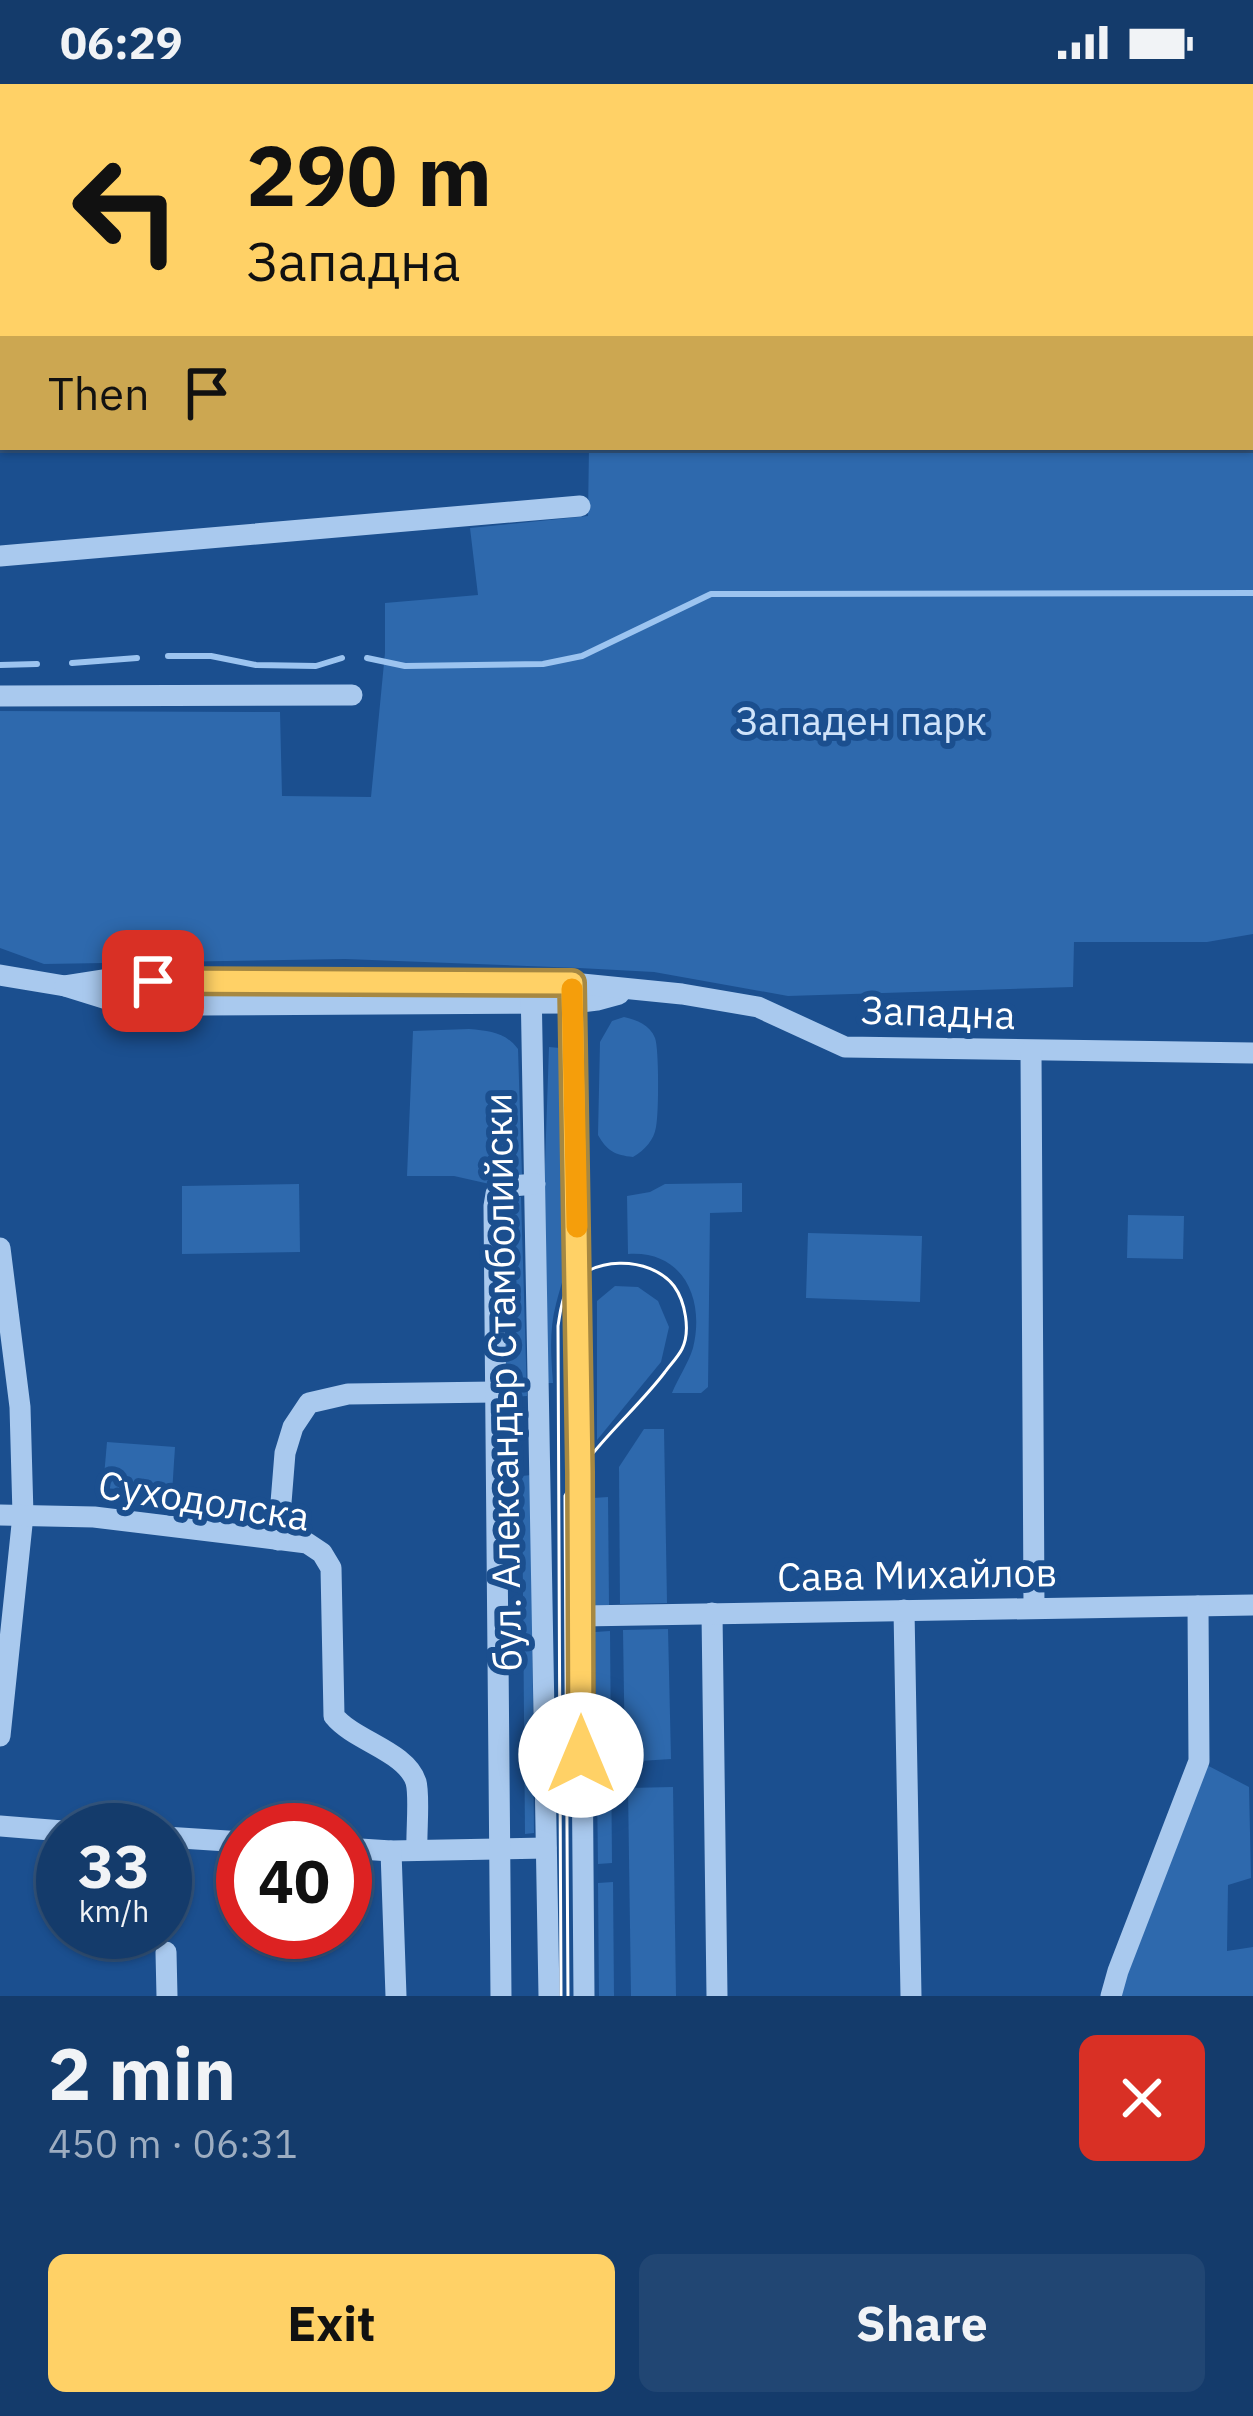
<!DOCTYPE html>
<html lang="en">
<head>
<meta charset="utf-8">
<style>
	:root { --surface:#143b6b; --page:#214673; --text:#f1f3f6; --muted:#9dadc1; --line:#33557e; --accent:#ffd166 }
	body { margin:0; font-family:"IBM Plex Sans",sans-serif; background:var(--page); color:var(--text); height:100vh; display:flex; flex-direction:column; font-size:45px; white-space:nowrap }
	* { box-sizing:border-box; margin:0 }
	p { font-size:39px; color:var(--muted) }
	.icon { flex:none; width:66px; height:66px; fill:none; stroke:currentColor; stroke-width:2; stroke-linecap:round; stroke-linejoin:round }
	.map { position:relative; height:1912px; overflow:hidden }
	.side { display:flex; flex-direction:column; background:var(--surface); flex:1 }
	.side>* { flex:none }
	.banner { position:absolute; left:0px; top:0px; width:1254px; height:366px; box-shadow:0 3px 9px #0004,0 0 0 3px var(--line); background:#ffd166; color:#111; overflow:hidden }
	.speed { position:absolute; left:36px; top:1719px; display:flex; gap:24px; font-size:60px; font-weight:700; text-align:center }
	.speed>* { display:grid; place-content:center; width:156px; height:156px; border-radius:50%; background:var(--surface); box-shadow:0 3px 9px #0004,0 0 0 3px var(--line); line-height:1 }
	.speed small { font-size:30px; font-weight:400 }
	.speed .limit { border:18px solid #d22; background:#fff; color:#111 }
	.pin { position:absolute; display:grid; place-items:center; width:102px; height:102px; color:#fff; margin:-51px; border-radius:24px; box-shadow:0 6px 18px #0006 }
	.me { position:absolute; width:132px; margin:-66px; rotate:0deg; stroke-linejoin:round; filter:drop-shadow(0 0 9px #0008) }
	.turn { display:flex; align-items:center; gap:42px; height:252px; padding:0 48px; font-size:54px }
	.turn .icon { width:156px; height:156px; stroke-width:2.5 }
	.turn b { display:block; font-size:84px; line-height:102px }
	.then { display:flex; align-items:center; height:114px; padding:0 48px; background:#0003; gap:24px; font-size:45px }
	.round { display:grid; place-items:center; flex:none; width:126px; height:126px; border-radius:18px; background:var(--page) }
	.head { display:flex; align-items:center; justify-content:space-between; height:204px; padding:0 48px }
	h1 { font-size:72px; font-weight:700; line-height:90px }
	.button { display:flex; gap:24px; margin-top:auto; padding:24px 48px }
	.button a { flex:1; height:138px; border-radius:18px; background:var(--accent); color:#111; font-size:48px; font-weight:700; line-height:138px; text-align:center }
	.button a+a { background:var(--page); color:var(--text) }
	.status { display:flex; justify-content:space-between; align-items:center; height:84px; padding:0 60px; background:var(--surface); direction:ltr }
	.status svg { height:33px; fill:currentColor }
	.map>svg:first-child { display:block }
</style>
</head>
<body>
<div class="status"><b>06:29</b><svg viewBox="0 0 49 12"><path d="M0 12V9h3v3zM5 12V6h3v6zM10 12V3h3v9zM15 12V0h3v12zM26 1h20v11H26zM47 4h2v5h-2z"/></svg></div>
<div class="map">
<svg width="1253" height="1912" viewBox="0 0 1253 1912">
	<rect width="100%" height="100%" fill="#1b4f8f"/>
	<g fill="#2e69ad">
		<polygon points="701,0 1253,0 1253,850 1207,858 1074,858 1073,903 788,912 654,888 579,884 345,875 44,880 0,864 0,627 280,628 282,712 371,713 385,569 385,519 478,511 470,444 588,432 589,363 1251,363 1251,3 700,3"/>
		<path d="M624,933C637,936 650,941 655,954C659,964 659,1030 656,1043C654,1056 645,1066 633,1073C615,1071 607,1067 598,1051L600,958L612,937Z"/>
		<path d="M469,945C490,947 505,948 518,965L522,1092L494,1101L454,1092H407L413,947Z"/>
		<path d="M549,963L560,964L563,973L568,1172C566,1189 560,1203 556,1220C549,1246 551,1272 553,1299H545V1080Z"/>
		<path d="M742,1099V1128L710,1129L708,1303L701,1309H672C678,1294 688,1280 693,1264C705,1216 684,1166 628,1170L627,1112L650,1108L665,1100Z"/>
		<polygon points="299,1100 300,1168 182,1170 182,1102"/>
		<polygon points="521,1113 527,1312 514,1313 513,1340 505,1340 507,1133 512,1114"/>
		<polygon points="1128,1131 1184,1132 1183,1175 1127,1174"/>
		<polygon points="808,1149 922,1152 920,1218 806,1214"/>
		<polygon points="615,1202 638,1203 658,1217 669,1243 661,1278 597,1356 597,1217"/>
		<polygon points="644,1345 664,1345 667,1519 620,1520 619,1383"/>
		<polygon points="107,1358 175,1363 172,1409 103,1404"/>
		<polygon points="531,1391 534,1749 525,1750 522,1392"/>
		<polygon points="608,1413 609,1521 592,1522 593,1414"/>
		<polygon points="668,1545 671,1675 625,1678 623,1546"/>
		<polygon points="610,1547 612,1779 598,1780 595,1548"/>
		<polygon points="1199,1677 1249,1703 1251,1794 1228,1801 1227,1867 1253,1863 1253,1912 1111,1912"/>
		<polygon points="673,1703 676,1912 631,1912 628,1704"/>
		<polygon points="613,1798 614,1912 599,1912 598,1799"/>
	</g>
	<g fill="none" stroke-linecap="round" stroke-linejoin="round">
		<g stroke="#9cc4f0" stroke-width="6">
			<polyline points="168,572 211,572 256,581 316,582 342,574"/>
			<polyline points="367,574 405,582 543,580 582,572 711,510 1253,509"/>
			<polyline points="72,579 137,574"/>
			<polyline points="0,581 37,580"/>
		</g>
		<g stroke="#a9c9ee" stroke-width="21">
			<polyline points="0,141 3,140"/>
			<polyline points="0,286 3,285"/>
			<polyline points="0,472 580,422"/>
			<polyline points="0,612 352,611"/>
			<polyline points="0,891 65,902 110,916 199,921 573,919 597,916 619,910"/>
			<polyline points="531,899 549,1912"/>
			<polyline points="572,899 580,1388 584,1912"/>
			<polyline points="65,902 110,895 196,899 572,899 682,910 758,923 845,963 1253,969"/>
			<polyline points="1031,967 1034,1524"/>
			<polyline points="0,1164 20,1323 23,1431 0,1652"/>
			<path d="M0,1431L94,1433L307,1459L322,1469L331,1484L334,1632C354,1657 406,1667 416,1698C420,1712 416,1750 417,1766"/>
			<polyline points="278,1456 285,1369 293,1343 309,1319 348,1310 495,1308"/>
			<polyline points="904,1526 911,1912"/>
			<polyline points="712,1529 717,1912"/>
			<polyline points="581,1532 1253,1521"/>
			<polyline points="0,1742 63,1747"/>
			<polyline points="165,1753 243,1758"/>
			<polyline points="345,1764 391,1767 546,1764"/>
			<polyline points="391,1767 396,1912"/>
			<polyline points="166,1868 167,1912"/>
			<polyline points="501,1912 494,1122 496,1110 512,1102 535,1100"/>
			<polyline points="1111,1912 1118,1887 1199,1677 1198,1522"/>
		</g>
		<path stroke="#fff" stroke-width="3" d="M561,1912L558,1242C560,1230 561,1217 567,1206C588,1171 650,1171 674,1202C685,1217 691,1247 682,1265C678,1273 670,1281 665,1288C634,1329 588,1364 565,1412L568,1912"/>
	</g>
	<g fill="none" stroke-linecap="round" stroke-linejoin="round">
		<defs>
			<polyline id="route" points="153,897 572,899 580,1388 581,1671"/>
		</defs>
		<use href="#route" stroke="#a68842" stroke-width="30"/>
		<use href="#route" stroke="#ffd166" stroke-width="21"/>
		<polyline stroke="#f59e0b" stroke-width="21" points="572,905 577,1143"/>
	</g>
	<g text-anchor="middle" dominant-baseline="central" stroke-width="12" stroke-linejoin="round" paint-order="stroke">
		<g font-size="39" fill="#cfe3fa" stroke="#1b4f8f">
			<text x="861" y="636">Западен парк</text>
		</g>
		<g font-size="39" fill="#fff" stroke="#1b4f8f">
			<text transform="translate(938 928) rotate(2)">Западна</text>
			<text transform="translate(502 1298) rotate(-91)">бул. Александър Стамболийски</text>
			<text transform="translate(204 1416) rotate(9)">Суходолска</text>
			<text transform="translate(917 1490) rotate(-1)">Сава Михайлов</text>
		</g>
	</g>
</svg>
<div class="speed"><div>33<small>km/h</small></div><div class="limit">40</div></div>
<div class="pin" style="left:153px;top:897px;background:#d93025"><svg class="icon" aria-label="arrive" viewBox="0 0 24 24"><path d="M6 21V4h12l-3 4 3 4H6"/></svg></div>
<svg class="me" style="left:581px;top:1671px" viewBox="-20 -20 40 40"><circle r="19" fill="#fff"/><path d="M0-13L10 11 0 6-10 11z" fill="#ffd166"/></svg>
<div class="banner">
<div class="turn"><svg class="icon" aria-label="left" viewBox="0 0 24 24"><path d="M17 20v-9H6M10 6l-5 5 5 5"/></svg><div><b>290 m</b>Западна</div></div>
<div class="then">Then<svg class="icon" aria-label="arrive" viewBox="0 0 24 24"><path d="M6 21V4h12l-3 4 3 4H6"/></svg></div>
</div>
</div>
<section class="side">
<div class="head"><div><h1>2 min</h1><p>450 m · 06:31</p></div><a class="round" style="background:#d93025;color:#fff"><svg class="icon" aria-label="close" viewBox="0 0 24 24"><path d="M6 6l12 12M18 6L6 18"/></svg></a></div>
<div class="button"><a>Exit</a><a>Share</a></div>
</section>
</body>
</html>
